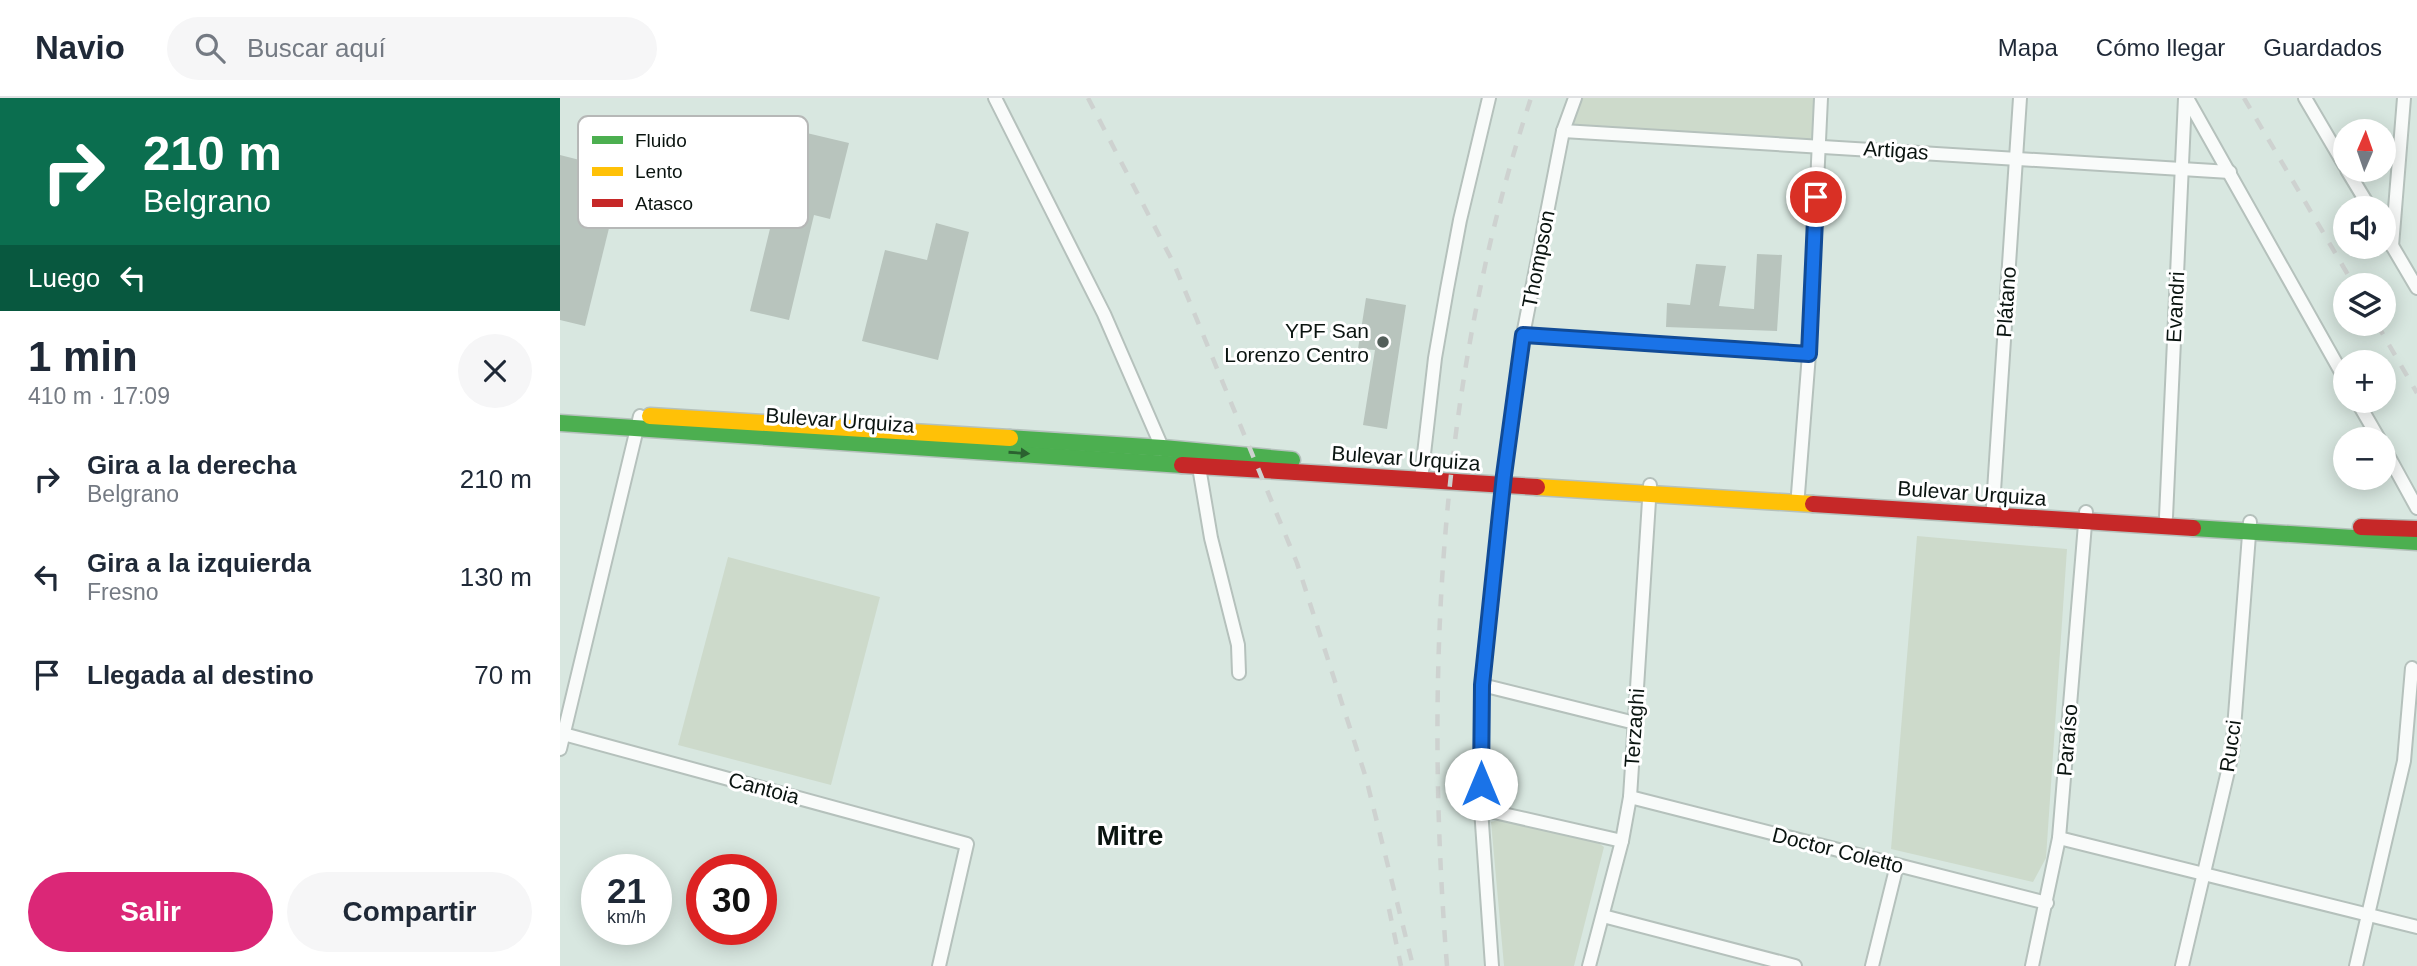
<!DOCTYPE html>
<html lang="es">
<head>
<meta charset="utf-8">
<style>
	:root { --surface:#fff; --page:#f6f6f7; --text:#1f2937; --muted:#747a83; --line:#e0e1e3; --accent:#db2777 }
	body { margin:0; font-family:Arial,sans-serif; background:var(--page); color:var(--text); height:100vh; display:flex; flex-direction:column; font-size:26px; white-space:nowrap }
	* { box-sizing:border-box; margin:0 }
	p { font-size:23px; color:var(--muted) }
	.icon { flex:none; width:38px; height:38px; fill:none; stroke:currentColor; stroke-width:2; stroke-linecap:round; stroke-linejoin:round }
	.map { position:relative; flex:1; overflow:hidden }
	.side { display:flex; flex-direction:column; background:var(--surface); width:560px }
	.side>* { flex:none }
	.hud { background:#0b6e4f; color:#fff; overflow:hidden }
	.needle { width:46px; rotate:2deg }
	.tools { position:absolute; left:1773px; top:21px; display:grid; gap:14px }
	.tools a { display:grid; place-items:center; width:63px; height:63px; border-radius:50%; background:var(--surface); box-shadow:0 4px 18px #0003; font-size:35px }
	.speed { position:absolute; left:21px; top:756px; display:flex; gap:14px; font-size:35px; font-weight:700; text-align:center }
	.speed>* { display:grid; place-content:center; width:91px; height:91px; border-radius:50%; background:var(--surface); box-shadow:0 4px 18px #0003; line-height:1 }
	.speed small { font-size:18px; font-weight:400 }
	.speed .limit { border:10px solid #d22; background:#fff; color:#111 }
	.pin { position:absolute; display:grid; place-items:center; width:60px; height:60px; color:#fff; margin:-30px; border:4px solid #fff; border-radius:50%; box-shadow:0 2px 7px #0007 }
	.me { position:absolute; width:77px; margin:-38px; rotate:0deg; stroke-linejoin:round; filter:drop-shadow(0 0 5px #0008) }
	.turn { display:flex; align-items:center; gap:24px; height:147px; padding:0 28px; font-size:32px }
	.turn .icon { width:91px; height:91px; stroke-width:2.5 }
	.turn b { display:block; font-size:49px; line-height:60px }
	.then { display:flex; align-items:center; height:66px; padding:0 28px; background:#0003; gap:14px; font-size:26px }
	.round { display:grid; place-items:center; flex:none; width:74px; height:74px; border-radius:37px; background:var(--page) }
	.headline { display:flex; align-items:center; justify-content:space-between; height:119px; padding:0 28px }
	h1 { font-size:42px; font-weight:800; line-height:52px }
	.button { display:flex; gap:14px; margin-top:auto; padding:14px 28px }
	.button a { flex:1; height:80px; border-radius:42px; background:var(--accent); color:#fff; font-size:28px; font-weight:800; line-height:80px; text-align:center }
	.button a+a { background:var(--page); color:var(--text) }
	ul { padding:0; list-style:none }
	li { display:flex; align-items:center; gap:21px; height:98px; padding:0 28px }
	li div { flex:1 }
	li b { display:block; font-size:26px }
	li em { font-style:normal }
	header { display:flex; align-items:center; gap:42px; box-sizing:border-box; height:98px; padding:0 35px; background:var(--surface); border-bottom:2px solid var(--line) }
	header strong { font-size:33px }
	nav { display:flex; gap:38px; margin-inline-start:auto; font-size:24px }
	.search { width:490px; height:63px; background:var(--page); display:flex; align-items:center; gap:18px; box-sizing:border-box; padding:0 24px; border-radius:38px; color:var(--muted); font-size:26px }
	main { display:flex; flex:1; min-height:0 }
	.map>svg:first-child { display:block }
</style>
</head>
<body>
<header>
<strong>Navio</strong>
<div class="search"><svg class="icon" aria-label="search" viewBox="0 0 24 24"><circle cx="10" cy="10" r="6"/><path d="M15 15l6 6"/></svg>Buscar aquí</div>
<nav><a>Mapa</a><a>Cómo llegar</a><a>Guardados</a></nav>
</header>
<main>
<section class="side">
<div class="hud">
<div class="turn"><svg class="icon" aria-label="right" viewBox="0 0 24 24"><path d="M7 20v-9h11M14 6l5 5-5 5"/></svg><div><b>210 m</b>Belgrano</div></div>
<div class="then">Luego<svg class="icon" aria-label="left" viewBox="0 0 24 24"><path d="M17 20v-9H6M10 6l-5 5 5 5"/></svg></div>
</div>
<div class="headline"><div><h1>1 min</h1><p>410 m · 17:09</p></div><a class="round"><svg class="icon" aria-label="close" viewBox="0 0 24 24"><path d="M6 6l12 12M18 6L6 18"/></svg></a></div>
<ul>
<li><svg class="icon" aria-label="right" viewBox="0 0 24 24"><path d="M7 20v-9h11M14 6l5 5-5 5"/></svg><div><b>Gira a la derecha</b><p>Belgrano</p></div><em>210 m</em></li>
<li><svg class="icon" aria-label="left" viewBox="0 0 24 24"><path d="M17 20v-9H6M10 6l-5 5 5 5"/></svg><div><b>Gira a la izquierda</b><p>Fresno</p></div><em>130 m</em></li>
<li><svg class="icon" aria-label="arrive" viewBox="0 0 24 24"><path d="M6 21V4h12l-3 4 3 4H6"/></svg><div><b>Llegada al destino</b></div><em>70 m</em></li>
</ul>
<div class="button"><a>Salir</a><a>Compartir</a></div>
</section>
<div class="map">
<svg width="1857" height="868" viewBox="0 0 1857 868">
	<rect width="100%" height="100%" fill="#d8e7e0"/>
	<g fill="#cddacb">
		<polygon points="1015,0 1261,0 1259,47 1003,33"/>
		<polygon points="1357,438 1507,451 1486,760 1473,784 1331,751"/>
		<polygon points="168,459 320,499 271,687 118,647"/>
		<polygon points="939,722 1037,744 1044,749 1014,868 944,868 931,724"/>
	</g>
	<g fill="#b8c4bd">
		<polygon points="234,32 289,45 270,121 254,117 229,222 190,213"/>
		<polygon points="0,57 63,73 25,228 0,222"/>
		<polygon points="376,125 409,134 378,262 302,243 325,152 367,162"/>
		<polygon points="1197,156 1222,157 1217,233 1106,229 1107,205 1130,207 1136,166 1166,168 1159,208 1194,211"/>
		<polygon points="806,200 846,207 827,331 803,327 815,252 798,251"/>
	</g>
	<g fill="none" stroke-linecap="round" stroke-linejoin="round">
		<defs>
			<g id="street">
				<polyline points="435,0 544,216 604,354"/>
				<polyline points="1627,0 1785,281"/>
				<polyline points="1745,0 1785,68"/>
				<polyline points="1003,33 1670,74"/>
				<polyline points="1787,72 1810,110"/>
				<polyline points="1824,134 1857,190"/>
				<polyline points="1832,148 1844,0"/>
				<polyline points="963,237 1249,256"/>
				<polyline points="1797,303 1819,341"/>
				<polyline points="1824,350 1857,410"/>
				<polyline points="638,363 651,440 678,547 679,575"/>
				<polyline points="861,382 875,260 887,191 900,122 929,0"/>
				<polyline points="1238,396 1249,256 1261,0"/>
				<polyline points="1433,408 1460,0"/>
				<polyline points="1606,419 1625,0"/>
				<polyline points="922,587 1075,625"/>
				<polyline points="0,635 407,746 379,868"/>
				<polyline points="0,651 80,318"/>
				<polyline points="1070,699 1487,805"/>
				<polyline points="921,711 1062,743"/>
				<polyline points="1499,740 1857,829"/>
				<polyline points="1043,818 1235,868"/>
				<polyline points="932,868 921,711 922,587 944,377 963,237 1003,33 1015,0"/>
				<polyline points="1029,868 1062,743 1070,699 1090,387"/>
				<polyline points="1312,868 1337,767"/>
				<polyline points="1472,868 1499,740 1526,414"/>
				<polyline points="1622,868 1672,656 1690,424"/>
				<polyline points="1796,868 1844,663 1852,570"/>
			</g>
			<g id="fast">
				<polyline points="0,325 622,367"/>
				<polyline points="450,340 603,350 732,362"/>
				<polyline points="1633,430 1857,444"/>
			</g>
			<g id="slow">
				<polyline points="90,318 450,340"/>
				<polyline points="977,389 1253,406"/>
			</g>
			<g id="jam">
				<polyline points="622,367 977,389"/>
				<polyline points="1253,406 1633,430"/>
				<polyline points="1801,429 1857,431"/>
			</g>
		</defs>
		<use href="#street" stroke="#b5c1bc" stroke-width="16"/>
		<use href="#fast" stroke="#b5c1bc" stroke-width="19"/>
		<use href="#slow" stroke="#b5c1bc" stroke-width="19"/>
		<use href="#jam" stroke="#b5c1bc" stroke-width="19"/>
		<use href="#street" stroke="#f9fbfa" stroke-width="12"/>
		<use href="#fast" stroke="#4caf50" stroke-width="16"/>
		<use href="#slow" stroke="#ffc107" stroke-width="16"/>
		<use href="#jam" stroke="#c62828" stroke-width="16"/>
		<g stroke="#ced2d0" stroke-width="4.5" stroke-dasharray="12 12" stroke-linecap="butt">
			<polyline points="528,0 614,166 737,465 806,680 853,868"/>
			<polyline points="1684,0 1794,187"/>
			<polyline points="1817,226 1857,295"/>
			<polyline points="829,811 841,868"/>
			<path d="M887,868C864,578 879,278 971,0"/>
		</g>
	</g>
	<defs><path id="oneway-solid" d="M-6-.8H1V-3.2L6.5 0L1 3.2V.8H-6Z" transform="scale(1.75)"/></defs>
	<use fill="#2b6230" href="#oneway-solid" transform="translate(459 355) rotate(4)"/>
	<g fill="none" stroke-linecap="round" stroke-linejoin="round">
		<defs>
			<polyline id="route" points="921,686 922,587 944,377 963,237 1249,256 1256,99"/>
		</defs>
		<use href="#route" stroke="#114b97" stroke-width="18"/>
		<use href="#route" stroke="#1a73e8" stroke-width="12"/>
	</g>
	<circle fill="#525e59" stroke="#fff" stroke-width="2.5" cx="823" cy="244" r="7"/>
	<g text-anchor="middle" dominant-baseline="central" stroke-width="6" stroke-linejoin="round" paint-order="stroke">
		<g font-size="21" fill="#0a1410" stroke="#fff">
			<text transform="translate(1336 52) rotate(4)">Artigas</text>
			<text transform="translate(978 161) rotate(-79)">Thompson</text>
			<text transform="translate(1446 204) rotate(-86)">Plátano</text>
			<text transform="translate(1615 209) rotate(-87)">Evandri</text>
			<text transform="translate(280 322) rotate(4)">Bulevar Urquiza</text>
			<text transform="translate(846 360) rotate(4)">Bulevar Urquiza</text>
			<text transform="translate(1412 395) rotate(4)">Bulevar Urquiza</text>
			<text transform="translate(1074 630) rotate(-86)">Terzaghi</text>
			<text transform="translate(1507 642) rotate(-85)">Paraíso</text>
			<text transform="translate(1670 648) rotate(-82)">Rucci</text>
			<text transform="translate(204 690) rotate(15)">Cantoia</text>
			<text transform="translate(1278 752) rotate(14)">Doctor Coletto</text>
		</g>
		<g font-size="21" fill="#0a1410" stroke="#fff" text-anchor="end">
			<text x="809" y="232">YPF San<tspan x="809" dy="24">Lorenzo Centro</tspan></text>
		</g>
		<g font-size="28" font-weight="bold" fill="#0a1410" stroke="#fff">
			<text x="570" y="737">Mitre</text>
		</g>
	</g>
	<rect x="18" y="18" width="230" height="112" rx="10" fill="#fff" stroke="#b6b8b7" stroke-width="2"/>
	<rect x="32" y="38" width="31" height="8" fill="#4caf50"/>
	<rect x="32" y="69" width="31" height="9" fill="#ffc107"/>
	<rect x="32" y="101" width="31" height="8" fill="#c62828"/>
	<g font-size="19" fill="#0a1410">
		<text x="75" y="49">Fluido</text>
		<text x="75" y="80">Lento</text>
		<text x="75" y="112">Atasco</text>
	</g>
</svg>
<div class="tools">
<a><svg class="needle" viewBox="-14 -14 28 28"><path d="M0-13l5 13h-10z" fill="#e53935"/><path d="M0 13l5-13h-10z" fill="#747a83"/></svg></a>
<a><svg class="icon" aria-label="sound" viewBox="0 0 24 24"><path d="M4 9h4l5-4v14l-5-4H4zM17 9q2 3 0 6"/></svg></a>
<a><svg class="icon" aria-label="layers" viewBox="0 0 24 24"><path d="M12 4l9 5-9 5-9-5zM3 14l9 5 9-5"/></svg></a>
<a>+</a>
<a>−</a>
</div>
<div class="speed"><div>21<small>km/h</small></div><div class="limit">30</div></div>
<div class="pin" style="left:1256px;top:99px;background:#d93025"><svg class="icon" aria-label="arrive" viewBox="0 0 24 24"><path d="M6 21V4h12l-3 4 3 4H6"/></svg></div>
<svg class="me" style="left:921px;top:686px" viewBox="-20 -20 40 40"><circle r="19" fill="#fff"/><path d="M0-13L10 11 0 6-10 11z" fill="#1a73e8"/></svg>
</div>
</main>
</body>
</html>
